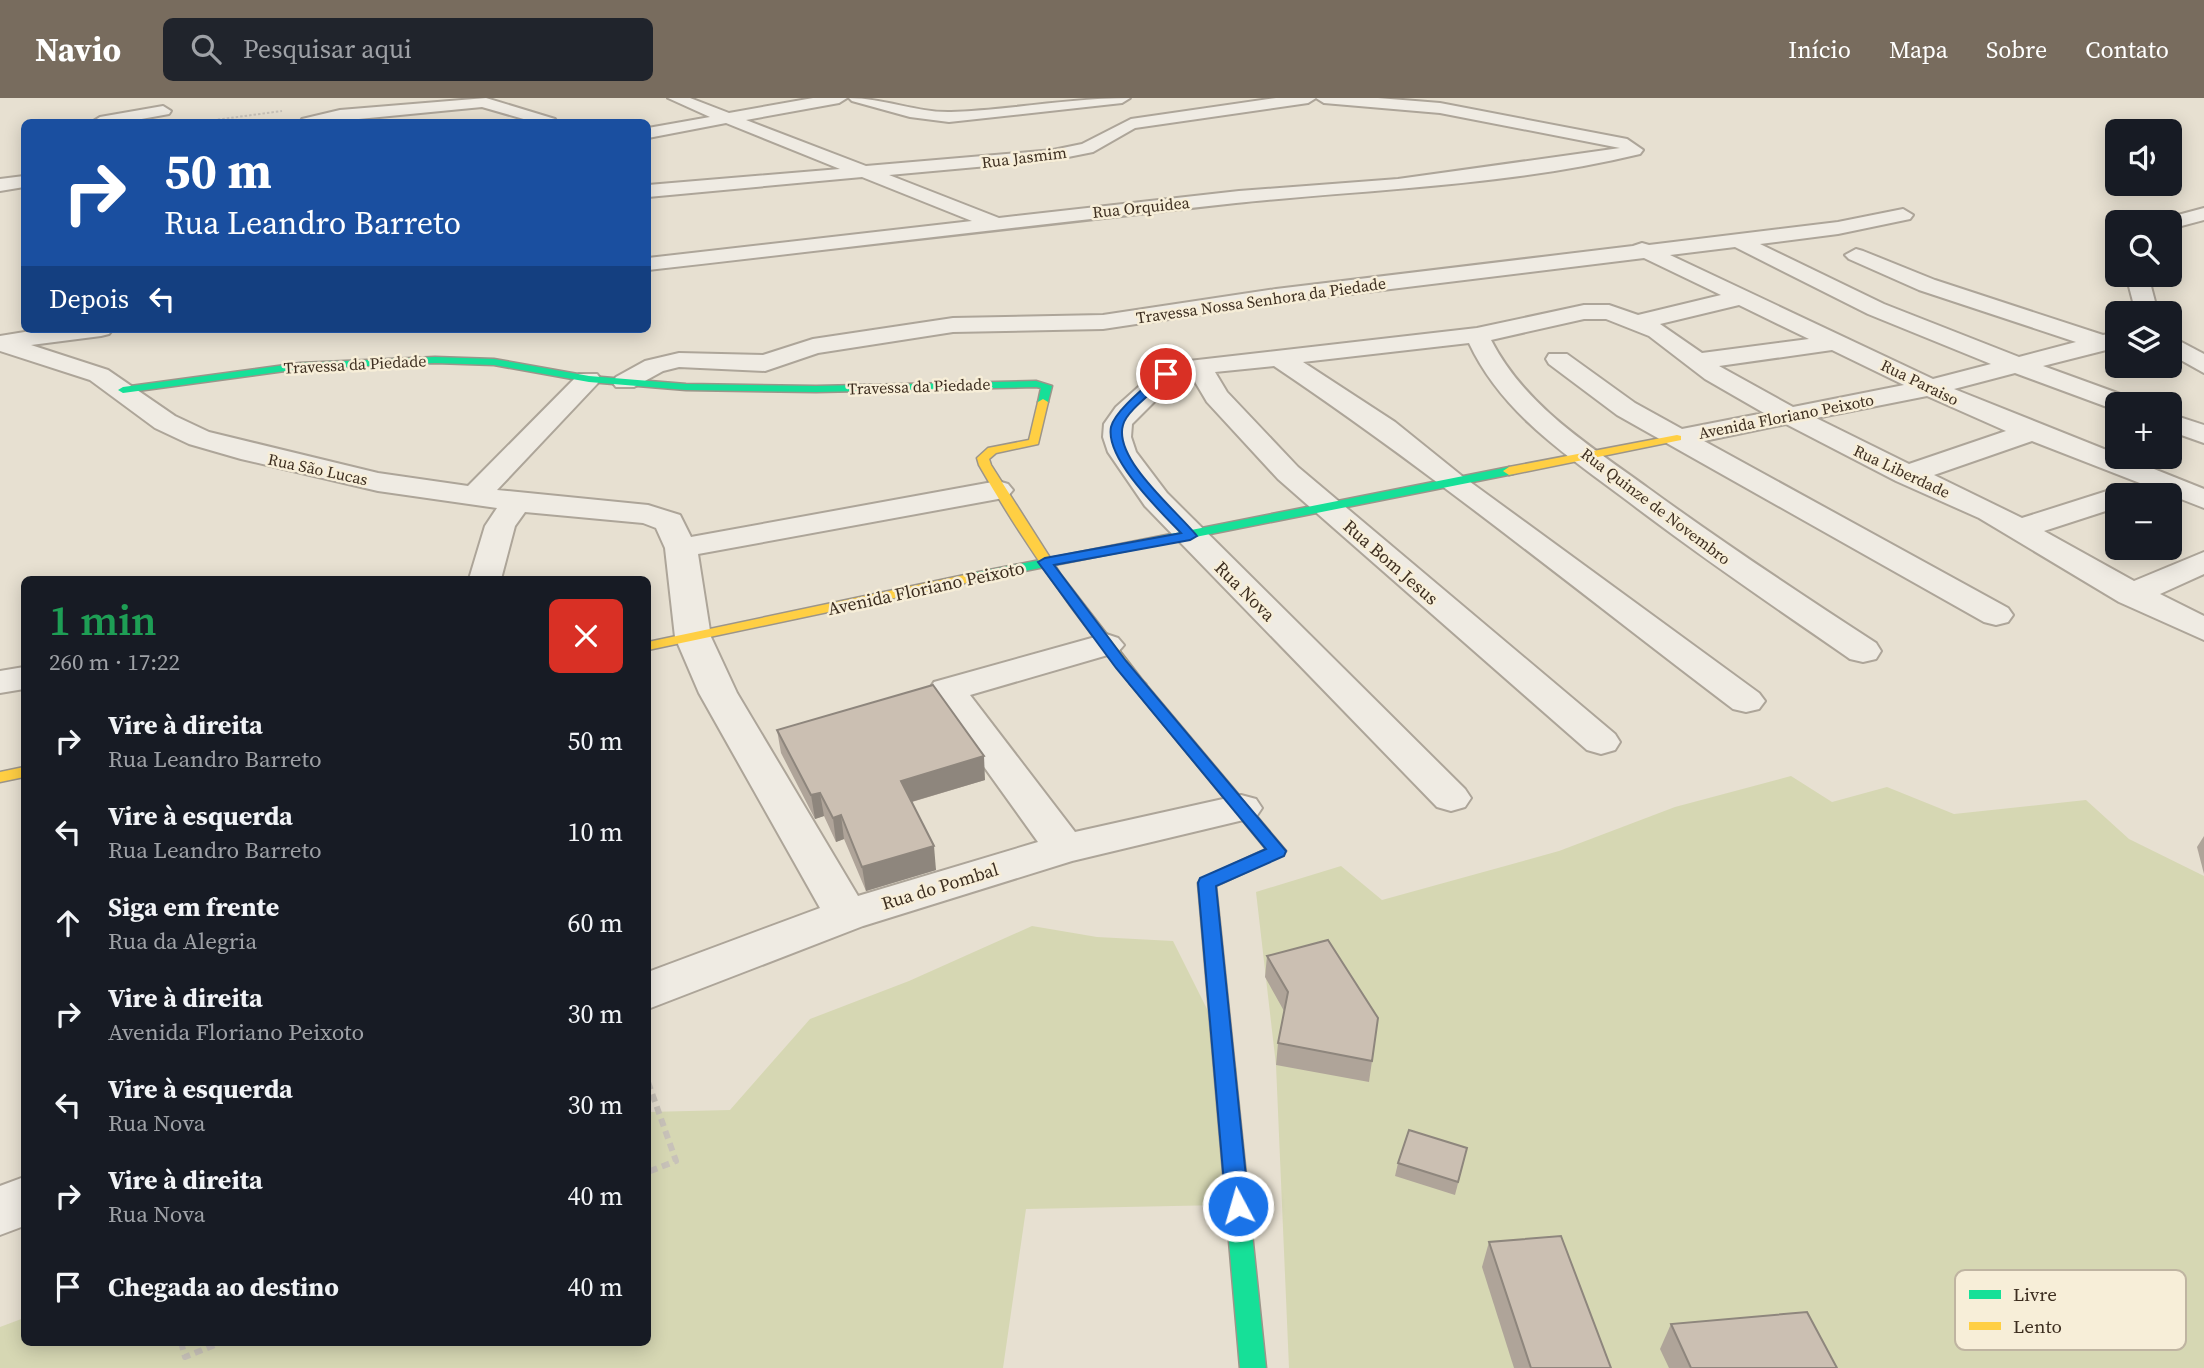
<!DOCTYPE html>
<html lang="pt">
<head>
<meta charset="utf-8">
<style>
	:root { --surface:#171b24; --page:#20242c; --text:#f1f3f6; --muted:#9ea1a6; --accent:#786c5e }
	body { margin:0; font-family:"Source Serif 4",serif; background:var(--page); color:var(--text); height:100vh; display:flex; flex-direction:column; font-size:26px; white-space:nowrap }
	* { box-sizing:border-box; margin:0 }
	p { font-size:23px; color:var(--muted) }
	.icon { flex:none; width:38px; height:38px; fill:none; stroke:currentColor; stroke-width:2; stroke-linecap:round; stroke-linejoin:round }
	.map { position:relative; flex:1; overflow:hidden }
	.details { position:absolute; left:21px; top:478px; width:630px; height:770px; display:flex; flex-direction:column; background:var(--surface); border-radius:10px; box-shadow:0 4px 18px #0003 }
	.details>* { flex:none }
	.banner { position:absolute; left:21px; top:21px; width:630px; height:214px; border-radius:10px; box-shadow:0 4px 18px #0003; background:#1a4fa0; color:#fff; overflow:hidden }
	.buttons { position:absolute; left:2105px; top:21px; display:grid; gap:14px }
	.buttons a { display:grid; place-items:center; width:77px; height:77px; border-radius:10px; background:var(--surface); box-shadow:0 4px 18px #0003; font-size:35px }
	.pin { position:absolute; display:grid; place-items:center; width:60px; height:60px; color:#fff; margin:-30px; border:4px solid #fff; border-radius:50%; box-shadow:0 2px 7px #0007 }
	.me { position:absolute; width:77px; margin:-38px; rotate:354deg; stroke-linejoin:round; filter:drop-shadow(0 0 5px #0008) }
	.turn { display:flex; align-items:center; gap:24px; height:147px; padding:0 28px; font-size:32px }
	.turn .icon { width:91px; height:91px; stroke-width:2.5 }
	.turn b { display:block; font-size:49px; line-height:60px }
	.then { display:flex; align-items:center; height:66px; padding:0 28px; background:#0003; gap:14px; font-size:26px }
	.round { display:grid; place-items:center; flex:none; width:74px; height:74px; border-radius:10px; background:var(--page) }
	.headline { display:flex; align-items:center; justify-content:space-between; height:119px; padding:0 28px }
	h1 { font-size:42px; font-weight:600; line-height:52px; color:#1e9e55 }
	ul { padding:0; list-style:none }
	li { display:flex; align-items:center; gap:21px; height:91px; padding:0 28px }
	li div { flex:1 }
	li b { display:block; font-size:26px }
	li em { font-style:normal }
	header { display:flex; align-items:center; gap:42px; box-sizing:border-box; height:98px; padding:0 35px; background:var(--accent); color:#fff }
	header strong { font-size:33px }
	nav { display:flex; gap:38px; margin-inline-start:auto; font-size:24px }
	.search { width:490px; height:63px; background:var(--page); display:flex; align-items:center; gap:18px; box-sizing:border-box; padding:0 24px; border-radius:10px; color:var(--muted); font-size:26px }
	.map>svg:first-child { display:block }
</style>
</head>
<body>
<header>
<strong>Navio</strong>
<div class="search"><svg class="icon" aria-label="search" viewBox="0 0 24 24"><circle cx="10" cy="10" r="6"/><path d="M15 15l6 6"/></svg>Pesquisar aqui</div>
<nav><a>Início</a><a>Mapa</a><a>Sobre</a><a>Contato</a></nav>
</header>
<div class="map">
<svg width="2204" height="1270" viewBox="0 0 2204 1270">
	<rect width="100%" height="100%" fill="#e7e0d1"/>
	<g fill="#d6d7b3">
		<polygon points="1791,678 1832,704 1887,689 1954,716 2086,702 2129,741 2204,778 2204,1270 1289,1270 1276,967 1256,794 1341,768 1382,802 1559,753 1675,709"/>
		<polygon points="1032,828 1097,839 1173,843 1237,971 1223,1107 1026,1111 1003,1270 0,1270 0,1229 24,1220 24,1244 648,1244 648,1014 730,1012 810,921 909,883"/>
	</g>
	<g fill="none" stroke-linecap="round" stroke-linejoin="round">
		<defs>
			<g id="street">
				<polygon points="486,0 555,21 557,24 534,24 482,9 328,24 300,24 302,21 340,12"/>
				<path d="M668,0H690L729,15L813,0H847L839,5L746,22L866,68L1053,52L1082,46L1131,21L1276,0H1316L1308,5L1135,30L1093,54L1053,62L889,77L999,120L1239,93L1398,81L1620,50L1440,15L1324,5L1316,0H1378L1440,5L1627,41L1643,52L1640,56C1508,88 1371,91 1236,105C1040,126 844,150 648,172V160L972,123L862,79L648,99V87L840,71L726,25L648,40V30L710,19Z"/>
				<path d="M849,0C884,0 917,15 951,14C1011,12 1069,0 1130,0L1122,5L949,24L910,19L852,3Z"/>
				<polygon points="163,8 171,13 169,16 125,24 92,24 100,19"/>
				<polygon points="24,78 24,89 0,93 0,81"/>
				<polygon points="2204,110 2204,122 2170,131 2170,124 2161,124 2163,121"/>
				<path d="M1903,111L1913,117L1910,121L1838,136L1760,146L1884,206L2019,259L2076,244L1919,192L1849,161L1845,157L1856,151L1863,153L1935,182L2103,237L2118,234V249L2043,268L2131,300L2135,306H2118V313L2015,275L1954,291L2204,391V410L2032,343L1934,377L2022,420L2107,393L2118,390L2129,393L2132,397H2118V409L2044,433L2134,483L2204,454V476L2160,496L2204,518V542L2119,504L1979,420L1896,383L1786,326L1704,343L2008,510L2013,517L2008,524L1996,527L1984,524L1617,317L1549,266L1546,261L1549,256H1567L1635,305L1682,331L1764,315L1705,281L1649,238L1606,221H1584L1491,242C1525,308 1589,347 1648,390C1722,444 1799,495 1876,545L1881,553L1876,561L1863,564L1850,561C1776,510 1701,459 1629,404C1569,359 1502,316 1469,245L1303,264L1395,324L1462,378L1759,595L1765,603L1759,611L1746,614L1733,611C1581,496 1432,374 1274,268L1215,274L1227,294L1298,369L1615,636L1620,644L1615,652L1601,656L1587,652L1278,381L1207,304L1191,277L1172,286L1132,326L1131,339L1136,354L1167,395L1465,691L1471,700L1465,709L1451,713L1437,709L1145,408L1108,354L1103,339L1104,326L1116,309L1154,275L1180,264L1477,230L1584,207H1609L1638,217L1721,197L1644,160L1276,205L1103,231L953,234L818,255L765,273L679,269L663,273L634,289H616L612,284L616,279L645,263L679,255L763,257L813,241L953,220L1103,217L1276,191L1633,148L1642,145L1649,147L1838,124ZM1735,149L1868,216L1991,266L1933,281L1670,157ZM1739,207L1809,241L1702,255L1660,226ZM1832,252L1904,287L1793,309L1719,268ZM1927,298L2006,333L1909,366L1816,320Z"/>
				<polygon points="2126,177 2148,177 2158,215 2136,215"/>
				<polygon points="43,231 113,231 109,236 101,238 31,247 108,272 175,318 209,334 378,375 468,388 579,276 597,276 601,281 597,286 497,392 648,407 680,417 691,439 998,383 1008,386 1013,392 1008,398 998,401 698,456 711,539 737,595 858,798 1038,744 929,592 934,584 1106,536 1118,540 1124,547 1118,554 970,597 1075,734 1241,697 1256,701 1262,710 1256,719 1072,763 863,828 648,911 648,874 820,810 699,595 675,539 665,450 656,430 643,425 525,414 515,428 501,481 469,481 485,428 497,410 378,393 241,361 189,346 155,330 90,282 0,253 0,238"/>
				<polygon points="2170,238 2204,256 2204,275 2170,256"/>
				<polygon points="2170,316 2204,327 2204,345 2170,333"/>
				<polygon points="24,569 24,591 0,595 0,573"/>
				<polygon points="24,1079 24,1128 0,1137 0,1088"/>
			</g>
			<g id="fast">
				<polygon points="435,259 494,261 589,278 686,286 816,288 1036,283 1052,288 1048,304 1043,307 1038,304 1041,290 1036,289 816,294 686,292 589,284 494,267 435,265 300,271 123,295 118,292 123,289 300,265"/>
				<polygon points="1509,369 1513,370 1513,376 974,483 967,479 974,475"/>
				<polygon points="1138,581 1143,583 1286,753 1283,757 1216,788 1266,1270 1240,1270 1198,785 1201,781 1266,751 1133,589 1130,586"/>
			</g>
			<g id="slow">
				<path d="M1043,301L1048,304L1038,346L996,355L989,361L991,367L1061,477L1143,583L1146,586L1143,589H1133C1076,519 1024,446 979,367L977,360L988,350L1029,342L1038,304Z"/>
				<polygon points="1677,337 1681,338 1681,342 1509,377 1503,373 1509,369"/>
				<polygon points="974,475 981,479 979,482 648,552 648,544"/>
				<polygon points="24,669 24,679 0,684 0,674"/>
			</g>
		</defs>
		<use href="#street" stroke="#ada599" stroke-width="4"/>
		<use href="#fast" stroke="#9c958a" stroke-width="3"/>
		<use href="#slow" stroke="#9c958a" stroke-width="3"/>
		<polyline stroke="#c8c2b9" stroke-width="2" stroke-dasharray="2.5 2" stroke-linecap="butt" points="200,24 282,13"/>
		<g stroke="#c8c2b9" stroke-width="6" stroke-dasharray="8 5" stroke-linecap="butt">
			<polyline points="648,984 676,1063 648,1074"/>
			<polyline points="181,1244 185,1259 222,1244"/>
		</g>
		<use href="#street" fill="#efebe3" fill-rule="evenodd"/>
		<use href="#fast" fill="#16e098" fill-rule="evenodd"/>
		<use href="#slow" fill="#ffcf43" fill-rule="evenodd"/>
	</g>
	<g fill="#afa499">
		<polygon points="777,632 985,682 912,704 936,772 866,793 844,741 836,744 824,718 815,721 781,655"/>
		<polygon points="2204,738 2204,776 2197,749"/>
		<polygon points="1267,858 1372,963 1369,984 1276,967 1278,945 1284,913 1265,879"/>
		<polygon points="1467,1050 1455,1097 1395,1078 1398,1065"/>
		<polygon points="1489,1144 1611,1270 1514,1270 1482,1169"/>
		<polygon points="1671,1226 1837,1270 1669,1270 1660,1251"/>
	</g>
	<g fill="#8e867d">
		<polygon points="984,658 985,682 904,706 901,683"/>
		<polygon points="820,695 824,718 815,721 811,697"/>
		<polygon points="841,717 844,741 836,744 833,720"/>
		<polygon points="934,748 936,772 866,793 862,769"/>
	</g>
	<g fill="#cbbfb2" stroke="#8e867d" stroke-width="2">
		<polygon points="933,587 984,658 901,683 934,748 862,769 841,717 833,720 820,695 811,697 777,632"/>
		<polygon points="1328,842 1378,920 1372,963 1278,945 1288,894 1267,858"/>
		<polygon points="1409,1032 1467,1050 1458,1084 1398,1065"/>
		<polygon points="1561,1138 1611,1270 1531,1270 1489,1144"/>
		<polygon points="1807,1214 1837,1270 1691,1270 1671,1226"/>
	</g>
	<path fill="#1a73e8" stroke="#114b97" stroke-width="2" d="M1162,274L1171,276C1160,290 1127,311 1123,327C1113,361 1178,414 1197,438L1190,442L1054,467L1126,563L1286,753L1284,758L1216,788L1249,1108L1246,1115L1238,1118L1229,1115L1226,1108L1198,785L1200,780L1266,751L1116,570L1038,464L1045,460L1181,435C1161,414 1105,361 1111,329C1115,312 1149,286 1162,274Z"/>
	<g text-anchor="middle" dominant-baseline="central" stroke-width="5" stroke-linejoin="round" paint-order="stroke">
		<g font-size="16" fill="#3d2e20" stroke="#f7eed8">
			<text transform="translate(1024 59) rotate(-7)">Rua Jasmim</text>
			<text transform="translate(1141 109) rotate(-6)">Rua Orquidea</text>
			<text transform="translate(1261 202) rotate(-8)">Travessa Nossa Senhora da Piedade</text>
			<text transform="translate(355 266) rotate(-3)">Travessa da Piedade</text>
			<text transform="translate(1920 284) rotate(26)">Rua Paraiso</text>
			<text transform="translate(919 288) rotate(-2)">Travessa da Piedade</text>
			<text transform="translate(1786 318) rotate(-11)">Avenida Floriano Peixoto</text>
			<text transform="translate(318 371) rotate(12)">Rua São Lucas</text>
			<text transform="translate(1902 373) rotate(25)">Rua Liberdade</text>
			<text transform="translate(1656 408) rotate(37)">Rua Quinze de Novembro</text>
		</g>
		<g font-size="18" fill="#3d2e20" stroke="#f7eed8">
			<text transform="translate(1391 464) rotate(41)">Rua Bom Jesus</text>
			<text transform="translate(926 490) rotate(-12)">Avenida Floriano Peixoto</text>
			<text transform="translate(1245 493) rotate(45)">Rua Nova</text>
			<text transform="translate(940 788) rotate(-17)">Rua do Pombal</text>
		</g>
	</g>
	<rect x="1955" y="1172" width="231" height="80" rx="10" fill="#f7eed8" stroke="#bfb4a1" stroke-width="2"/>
	<rect x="1969" y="1192" width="32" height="9" fill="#16e098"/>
	<rect x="1969" y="1224" width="32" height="8" fill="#ffcf43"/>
	<g font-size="19" fill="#3d2e20">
		<text x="2013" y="1203">Livre</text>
		<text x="2013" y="1235">Lento</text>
	</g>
</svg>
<div class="buttons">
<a><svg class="icon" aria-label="sound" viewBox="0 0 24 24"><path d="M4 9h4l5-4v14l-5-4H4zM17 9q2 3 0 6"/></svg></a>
<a><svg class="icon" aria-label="search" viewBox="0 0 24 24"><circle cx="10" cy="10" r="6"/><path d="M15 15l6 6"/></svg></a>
<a><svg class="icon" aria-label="layers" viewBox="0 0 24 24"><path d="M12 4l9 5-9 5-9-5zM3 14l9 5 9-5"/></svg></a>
<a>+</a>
<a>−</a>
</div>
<div class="pin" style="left:1166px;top:276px;background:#d93025"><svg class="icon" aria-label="arrive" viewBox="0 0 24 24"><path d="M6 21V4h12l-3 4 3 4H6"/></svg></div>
<svg class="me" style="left:1238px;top:1108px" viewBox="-20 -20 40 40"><circle r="17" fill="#1a73e8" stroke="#fff" stroke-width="3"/><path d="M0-11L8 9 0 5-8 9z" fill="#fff"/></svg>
<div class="banner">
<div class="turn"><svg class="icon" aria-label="right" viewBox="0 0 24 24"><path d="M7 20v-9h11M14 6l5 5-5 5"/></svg><div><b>50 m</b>Rua Leandro Barreto</div></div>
<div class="then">Depois<svg class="icon" aria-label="left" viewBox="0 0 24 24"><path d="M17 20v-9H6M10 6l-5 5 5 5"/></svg></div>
</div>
<section class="details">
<div class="headline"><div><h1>1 min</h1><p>260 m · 17:22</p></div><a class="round" style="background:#d93025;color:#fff"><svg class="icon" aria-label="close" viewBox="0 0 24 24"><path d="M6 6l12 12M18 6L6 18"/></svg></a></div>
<ul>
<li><svg class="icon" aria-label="right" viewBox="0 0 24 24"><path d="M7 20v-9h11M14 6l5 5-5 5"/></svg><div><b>Vire à direita</b><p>Rua Leandro Barreto</p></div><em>50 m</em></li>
<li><svg class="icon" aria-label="left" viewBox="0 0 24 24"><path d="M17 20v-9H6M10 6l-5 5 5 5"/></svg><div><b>Vire à esquerda</b><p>Rua Leandro Barreto</p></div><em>10 m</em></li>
<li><svg class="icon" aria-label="ahead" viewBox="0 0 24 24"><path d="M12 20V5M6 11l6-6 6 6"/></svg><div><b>Siga em frente</b><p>Rua da Alegria</p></div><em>60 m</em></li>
<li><svg class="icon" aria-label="right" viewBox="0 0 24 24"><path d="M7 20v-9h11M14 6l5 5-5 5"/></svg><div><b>Vire à direita</b><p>Avenida Floriano Peixoto</p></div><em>30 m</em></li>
<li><svg class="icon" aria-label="left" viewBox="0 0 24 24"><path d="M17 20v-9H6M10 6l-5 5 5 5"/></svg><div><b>Vire à esquerda</b><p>Rua Nova</p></div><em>30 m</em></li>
<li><svg class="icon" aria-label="right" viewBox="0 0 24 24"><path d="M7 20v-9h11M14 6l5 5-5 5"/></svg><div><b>Vire à direita</b><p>Rua Nova</p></div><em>40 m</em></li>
<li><svg class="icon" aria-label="arrive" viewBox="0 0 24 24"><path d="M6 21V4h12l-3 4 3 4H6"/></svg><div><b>Chegada ao destino</b></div><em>40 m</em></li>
</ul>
</section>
</div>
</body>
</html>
